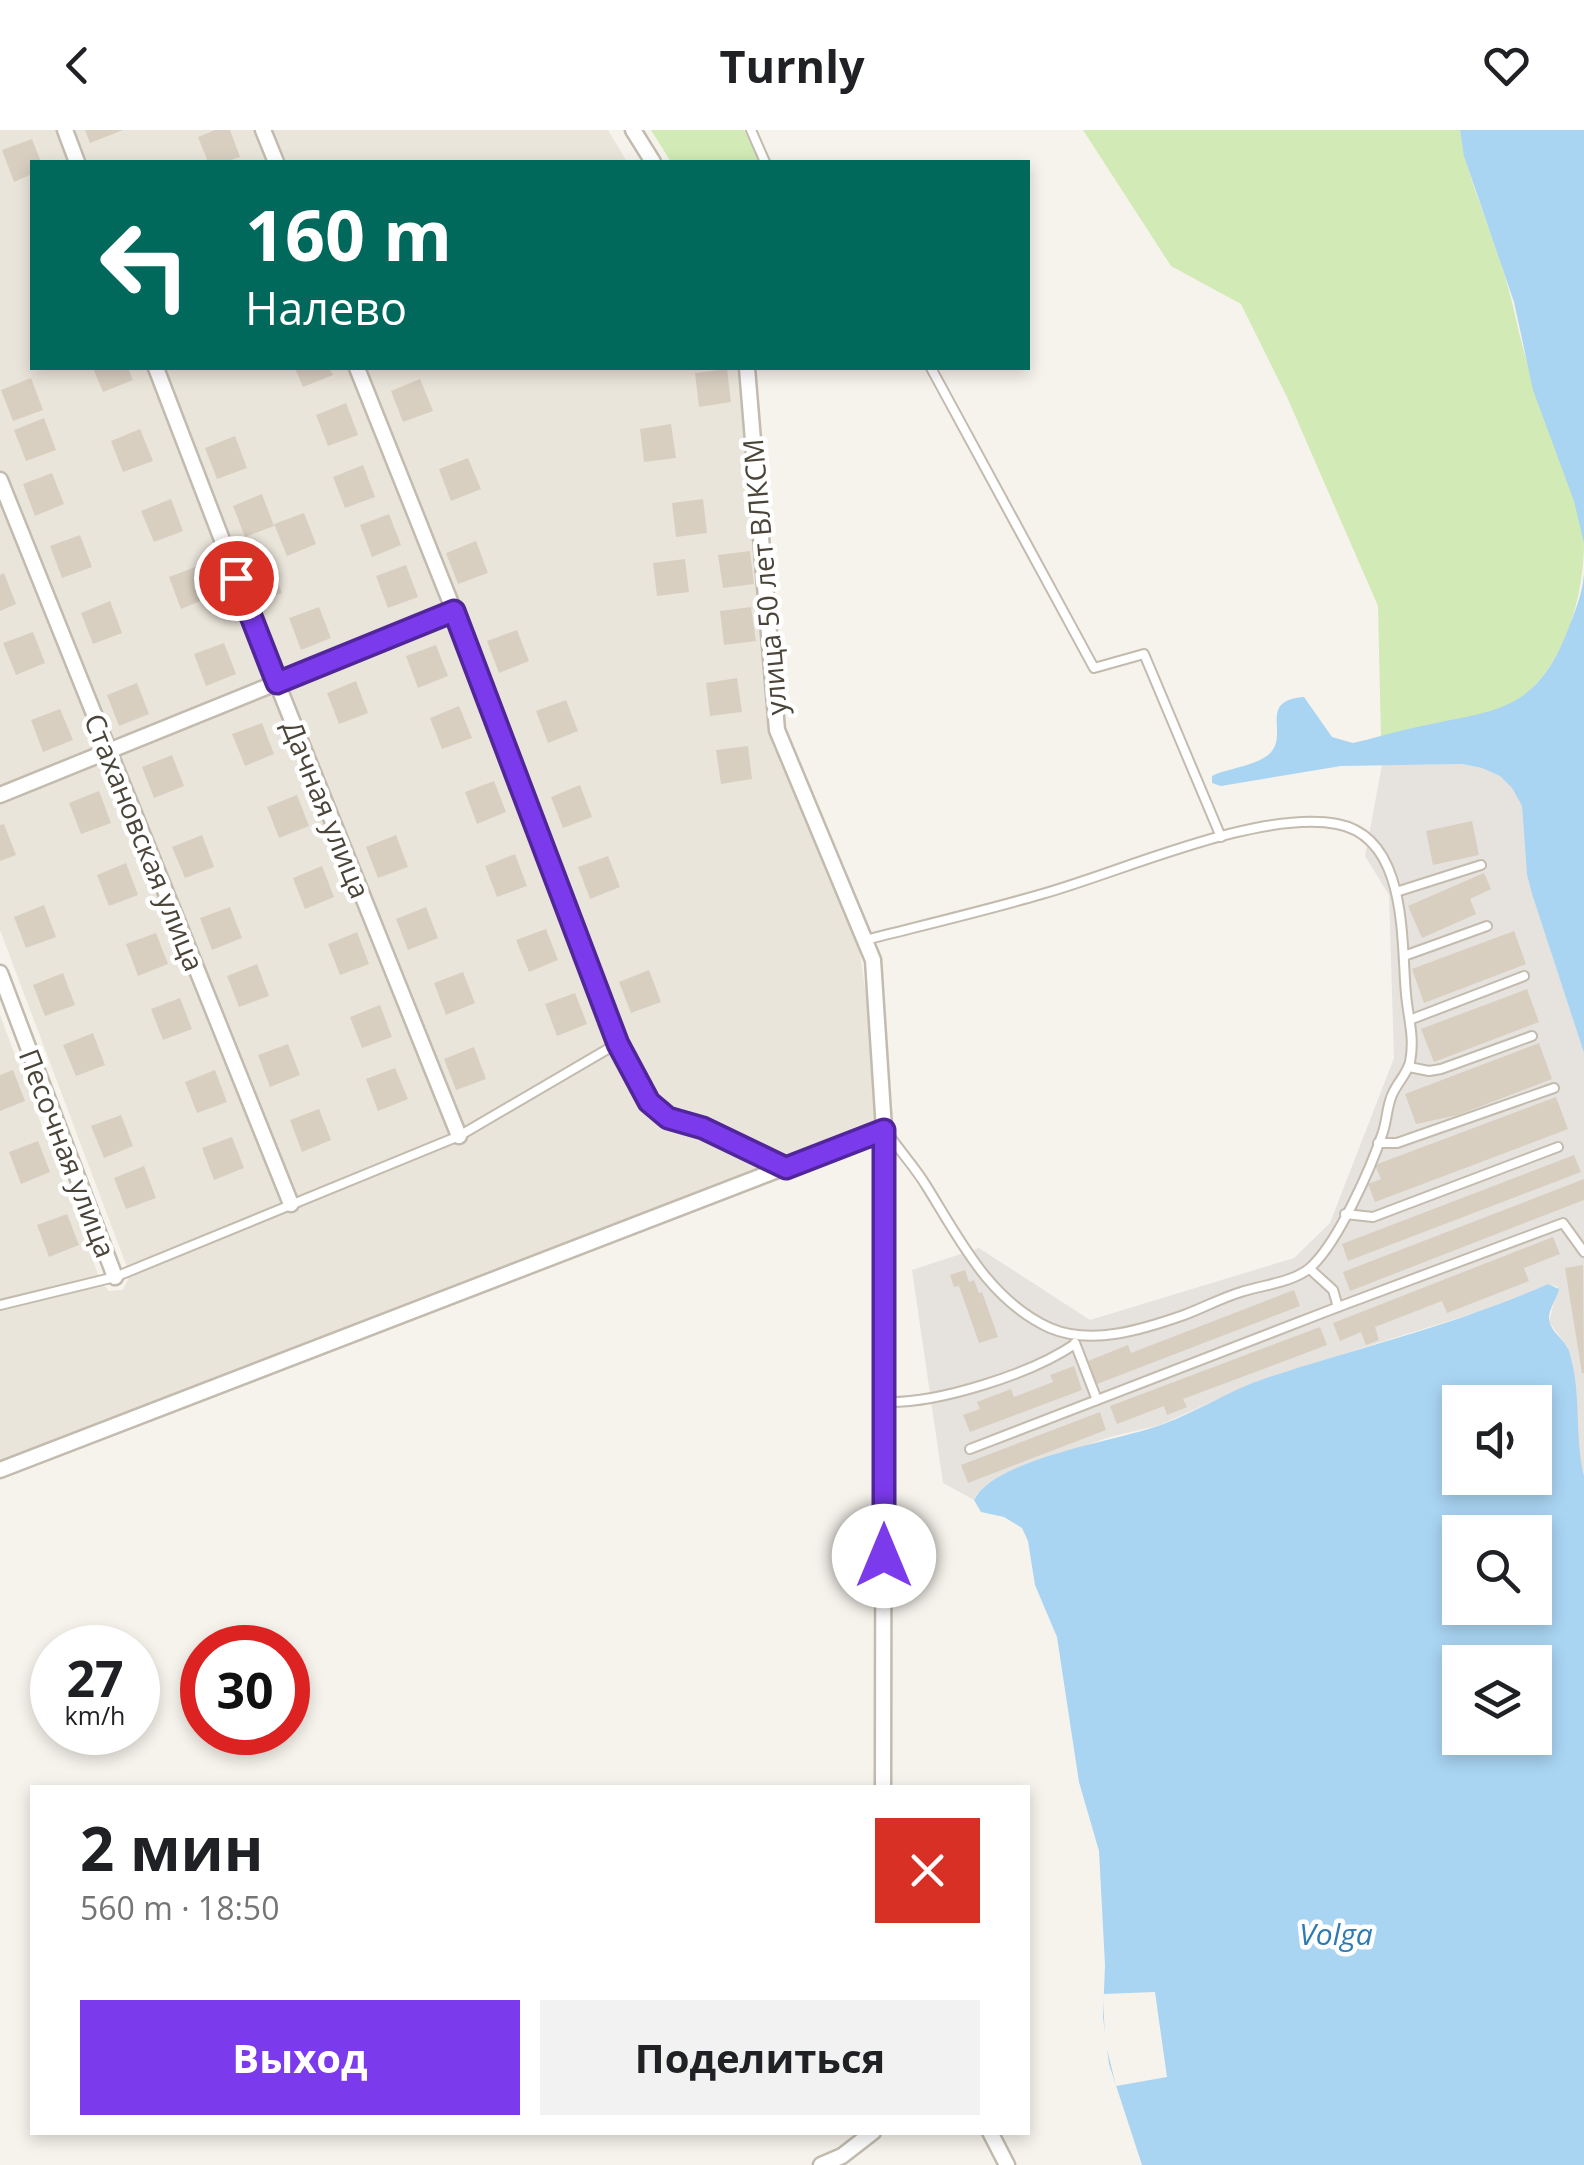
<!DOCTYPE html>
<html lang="ru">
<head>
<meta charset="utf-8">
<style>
	:root { --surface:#fff; --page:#f2f2f2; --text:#202124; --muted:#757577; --accent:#7c3aed }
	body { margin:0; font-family:"Open Sans",sans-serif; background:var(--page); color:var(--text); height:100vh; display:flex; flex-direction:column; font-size:38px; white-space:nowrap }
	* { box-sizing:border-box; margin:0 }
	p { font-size:32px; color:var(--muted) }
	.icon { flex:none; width:55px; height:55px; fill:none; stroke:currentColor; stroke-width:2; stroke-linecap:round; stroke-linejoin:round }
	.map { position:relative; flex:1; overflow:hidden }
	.details { position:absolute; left:30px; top:1655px; width:1000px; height:350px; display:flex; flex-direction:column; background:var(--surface); border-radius:0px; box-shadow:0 5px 15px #0003 }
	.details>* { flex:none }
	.top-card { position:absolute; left:30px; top:30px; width:1000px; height:210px; border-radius:0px; box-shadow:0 5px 15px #0003; background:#00695c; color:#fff; overflow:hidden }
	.controls { position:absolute; left:1442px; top:1255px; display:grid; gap:20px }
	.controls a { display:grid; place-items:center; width:110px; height:110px; border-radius:0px; background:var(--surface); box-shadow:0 5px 15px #0003; font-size:50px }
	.speed { position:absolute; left:30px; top:1495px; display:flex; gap:20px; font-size:50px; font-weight:700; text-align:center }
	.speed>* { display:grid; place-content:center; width:130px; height:130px; border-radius:50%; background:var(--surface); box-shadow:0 5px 15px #0003; line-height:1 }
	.speed small { font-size:25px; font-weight:400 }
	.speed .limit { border:15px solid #d22; background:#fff; color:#111 }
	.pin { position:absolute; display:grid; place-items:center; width:85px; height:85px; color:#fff; margin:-42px; border:5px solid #fff; border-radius:50%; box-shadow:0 2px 10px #0007 }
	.me { position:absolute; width:110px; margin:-55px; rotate:0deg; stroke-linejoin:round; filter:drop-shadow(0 0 8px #0008) }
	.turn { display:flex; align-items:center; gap:35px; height:210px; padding:0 50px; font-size:45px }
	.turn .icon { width:130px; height:130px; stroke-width:2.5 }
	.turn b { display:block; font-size:70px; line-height:85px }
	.round { display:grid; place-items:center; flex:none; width:105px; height:105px; border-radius:0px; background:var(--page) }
	.headline { display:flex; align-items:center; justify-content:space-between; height:170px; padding:0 50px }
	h1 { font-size:60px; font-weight:700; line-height:75px }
	.cta { display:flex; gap:20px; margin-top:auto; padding:20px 50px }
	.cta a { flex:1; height:115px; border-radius:0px; background:var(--accent); color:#fff; font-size:40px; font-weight:700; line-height:115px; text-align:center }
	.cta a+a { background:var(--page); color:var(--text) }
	header { display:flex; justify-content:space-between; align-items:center; height:130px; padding:0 50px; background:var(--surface); font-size:45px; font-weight:700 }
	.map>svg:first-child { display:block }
</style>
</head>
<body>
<header><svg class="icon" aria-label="back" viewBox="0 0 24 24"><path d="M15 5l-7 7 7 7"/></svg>Turnly<svg class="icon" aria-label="heart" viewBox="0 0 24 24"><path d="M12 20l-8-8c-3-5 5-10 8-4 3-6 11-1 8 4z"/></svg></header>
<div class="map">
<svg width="1584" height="2035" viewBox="0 0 1584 2035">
	<rect width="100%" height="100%" fill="#f6f3ec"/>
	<polygon fill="#eae5da" points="0,0 608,0 627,32 32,32 32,238 744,238 794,665 856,796 886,1003 0,1335 0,885 101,1152 109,1161 123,1160 130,1145 0,800"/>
	<polygon fill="#e6e2dd" points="1462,634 1482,638 1500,646 1512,658 1522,676 1527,745 1532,764 1584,923 1584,1346 1578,1323 1573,1234 1567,1216 1549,1192 1558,1157 1548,1154 1503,1174 1260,1250 1160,1295 1110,1307 1006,1343 977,1364 974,1370 943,1353 912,1140 979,1118 1090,1190 1294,1128 1330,1093 1394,928 1389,765 1365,726 1382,635"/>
	<g fill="#d2eab5">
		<polygon points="651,0 744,0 759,32 671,32"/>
		<path d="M1083,0H1460C1467,48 1488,91 1502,137C1511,164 1516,191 1523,218C1530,245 1540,271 1549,297C1561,334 1580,374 1584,413C1584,462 1567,526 1531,559C1493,595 1429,593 1381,607L1378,476L1287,267L1241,174L1171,136Z"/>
	</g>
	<g fill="#a9d4f2" fill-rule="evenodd">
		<polygon points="1584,0 1584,413 1574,371 1533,260 1514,172 1464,26 1460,0"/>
		<path d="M1584,443V923L1532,764L1527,745L1522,676L1512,658L1500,646L1482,638L1462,634L1341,636L1221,656L1212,653V646C1227,638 1260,636 1272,621C1287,602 1259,570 1304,567L1332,607L1353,613C1373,609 1392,602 1413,598C1488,580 1534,587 1567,502C1574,484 1583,463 1584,443Z"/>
		<path d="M1548,1154L1559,1159C1557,1168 1549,1179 1549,1188C1549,1201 1565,1209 1569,1221C1582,1261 1574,1306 1584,1346V2035H1142L1109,1934L1103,1887L1105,1835L1099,1721L1079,1652L1057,1507L1035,1455L1028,1411L1022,1398L1004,1387L981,1382L974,1370C996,1328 1117,1311 1161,1295C1197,1282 1230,1260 1266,1248C1360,1217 1458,1194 1548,1154ZM1460,1272H1535V1348H1460ZM1460,1402H1535V1478H1460ZM1460,1532H1535V1608H1460Z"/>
	</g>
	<polygon fill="#f6f3ec" points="1155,1862 1167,1947 1116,1956 1105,1911 1103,1864"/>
	<g fill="#d8cfc1">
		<polygon points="85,0 123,0 90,13"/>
		<polygon points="215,0 230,0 240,27 225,32 208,32 198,7"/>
		<polygon points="32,9 41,32 32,32 32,44 14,52 2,20"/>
		<polygon points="93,238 128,238 133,250 103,262"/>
		<polygon points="295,238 329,238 333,245 303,257"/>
		<polygon points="727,239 731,272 699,277 695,243"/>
		<polygon points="31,248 43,280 13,291 1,260"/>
		<polygon points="420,249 433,281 403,292 391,261"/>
		<polygon points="346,273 358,305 328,316 316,285"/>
		<polygon points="44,288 56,320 26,331 14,300"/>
		<polygon points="671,294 676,328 644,332 640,299"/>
		<polygon points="140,299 153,331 123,342 111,311"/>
		<polygon points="235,306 247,338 217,349 205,318"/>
		<polygon points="468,328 481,359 451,371 439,339"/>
		<polygon points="363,335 375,367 345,378 333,347"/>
		<polygon points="52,343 64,374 35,386 23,354"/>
		<polygon points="262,364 274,396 245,407 233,376"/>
		<polygon points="171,369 183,401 154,412 141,381"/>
		<polygon points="703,369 707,403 676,407 672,373"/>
		<polygon points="304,383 316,414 287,426 274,394"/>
		<polygon points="389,384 401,415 372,427 360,395"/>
		<polygon points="80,405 92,437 62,448 50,416"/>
		<polygon points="476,411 488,443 458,454 446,423"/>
		<polygon points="750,421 754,454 723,458 718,425"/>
		<polygon points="685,429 689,462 657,466 653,433"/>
		<polygon points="270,431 282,463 253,474 240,443"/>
		<polygon points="406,435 418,467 388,478 376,446"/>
		<polygon points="198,436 210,467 181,479 169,447"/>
		<polygon points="4,443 16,474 0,481 0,445"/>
		<polygon points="110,471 122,503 93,514 81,483"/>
		<polygon points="319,477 331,508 301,520 289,488"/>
		<polygon points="751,477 756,511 724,515 720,481"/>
		<polygon points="517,500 529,531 499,543 487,511"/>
		<polygon points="33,502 45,533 16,545 3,513"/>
		<polygon points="224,513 236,544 206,556 194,524"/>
		<polygon points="436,515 448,546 418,558 406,526"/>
		<polygon points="737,548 742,582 710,586 706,553"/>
		<polygon points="356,551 368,583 339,594 327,563"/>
		<polygon points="137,553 149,584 119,596 107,565"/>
		<polygon points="566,570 578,601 548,613 536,581"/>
		<polygon points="459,576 472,608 442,619 430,588"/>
		<polygon points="60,579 73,610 43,622 31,590"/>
		<polygon points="262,593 274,624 245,636 232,604"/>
		<polygon points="748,616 752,649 721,654 716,620"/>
		<polygon points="172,625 184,656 154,668 142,637"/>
		<polygon points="494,651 506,682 477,694 465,662"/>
		<polygon points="580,655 592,687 563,698 551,667"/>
		<polygon points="99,661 111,693 81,704 69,673"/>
		<polygon points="297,665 309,696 279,708 267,677"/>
		<polygon points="1472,691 1479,725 1433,735 1426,701"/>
		<polygon points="4,694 16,725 0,731 0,695"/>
		<polygon points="202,705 214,737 185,748 172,717"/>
		<polygon points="396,705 408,737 378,748 366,717"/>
		<polygon points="515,724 527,756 497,767 485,736"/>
		<polygon points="608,726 620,757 590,769 578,737"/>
		<polygon points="126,733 138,765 109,776 97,745"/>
		<polygon points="322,736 334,767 305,779 293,748"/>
		<polygon points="1484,743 1491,759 1470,769 1476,784 1422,808 1408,776"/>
		<polygon points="44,775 56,807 26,818 14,787"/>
		<polygon points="230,777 242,808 212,820 200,788"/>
		<polygon points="426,777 438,808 408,820 396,789"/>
		<polygon points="546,799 558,830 529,842 516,810"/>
		<polygon points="1514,801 1526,834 1424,873 1412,839"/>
		<polygon points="357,802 369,834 340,845 328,814"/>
		<polygon points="156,803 168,834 138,846 126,814"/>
		<polygon points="257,834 269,866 239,877 227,846"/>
		<polygon points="649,840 661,872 631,883 619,852"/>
		<polygon points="463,842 475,873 446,885 434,853"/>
		<polygon points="63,843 75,875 45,886 33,855"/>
		<polygon points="1527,859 1539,892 1434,932 1421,899"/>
		<polygon points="575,863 587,894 557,906 545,874"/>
		<polygon points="180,868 192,899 163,910 151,879"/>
		<polygon points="380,875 392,907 362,918 350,887"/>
		<polygon points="93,903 105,935 76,946 63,915"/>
		<polygon points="1539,913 1552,949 1458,985 1416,994 1405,964"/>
		<polygon points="288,914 300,945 270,957 258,925"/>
		<polygon points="474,917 486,949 456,960 444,929"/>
		<polygon points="395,938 408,969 378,981 366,949"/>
		<polygon points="13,940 25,971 0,981 0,945"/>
		<polygon points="215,940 227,972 197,983 185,952"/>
		<polygon points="1556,967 1568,999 1375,1072 1368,1054 1381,1049 1375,1035"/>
		<polygon points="319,979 331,1010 302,1022 290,990"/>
		<polygon points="121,985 133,1016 104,1028 91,996"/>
		<polygon points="232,1007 244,1038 214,1050 202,1018"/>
		<polygon points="38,1011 50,1042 21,1054 9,1022"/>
		<polygon points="1574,1025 1581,1042 1348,1131 1342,1114"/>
		<polygon points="144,1036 156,1068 126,1079 114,1048"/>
		<polygon points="1584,1049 1584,1070 1350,1161 1343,1142"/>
		<polygon points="67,1084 79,1115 49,1127 37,1095"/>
		<polygon points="1553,1107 1560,1124 1524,1138 1529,1151 1447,1183 1442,1171 1375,1197 1379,1210 1366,1215 1361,1202 1340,1211 1333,1193"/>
		<polygon points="1583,1135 1584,1243 1582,1243 1565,1138"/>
		<polygon points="965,1140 969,1152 974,1150 979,1163 982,1162 998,1207 979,1213 959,1156 954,1157 950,1145"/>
		<polygon points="1294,1160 1300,1176 1097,1254 1088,1231 1128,1215 1131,1223"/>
		<polygon points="1320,1197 1327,1215 1183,1269 1187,1277 1167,1285 1164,1276 1117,1294 1110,1276"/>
		<polygon points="1074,1236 1082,1260 970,1302 963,1285 980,1279 977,1272 1011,1259 1014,1267 1053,1252 1050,1245"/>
		<polygon points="1100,1282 1106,1300 968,1353 961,1335"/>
	</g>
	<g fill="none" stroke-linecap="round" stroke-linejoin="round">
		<defs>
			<g id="service">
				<polyline points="751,0 765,32"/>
				<polyline points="931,238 1094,538 1144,524 1221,707"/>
				<polyline points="1396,762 1481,735"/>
				<path d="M865,810C924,795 984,781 1042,764C1121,742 1259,679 1337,694C1408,707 1401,810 1406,864C1408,888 1415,907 1410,932C1407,944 1397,953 1392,965C1387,976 1387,990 1383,1002C1371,1038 1339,1110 1312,1136C1296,1152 1262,1155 1241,1162C1221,1168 1203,1178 1184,1185C1144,1199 1092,1216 1050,1198C989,1170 960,1110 927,1057C915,1037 899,1020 886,1001"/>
				<polyline points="1404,826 1487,796"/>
				<polyline points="1412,889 1524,846"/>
				<polyline points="1409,937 1429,941 1441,939 1532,906"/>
				<polyline points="1378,1013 1397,1013 1554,958"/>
				<polyline points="1345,1084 1373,1087 1558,1017"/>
				<polyline points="1310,1139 1333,1160 1338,1177 1563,1093 1584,1122"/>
				<polyline points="0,1175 115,1147 459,1006 618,913 649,972 668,988 703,998 782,1036"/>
				<polyline points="1075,1213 1097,1270"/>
				<path d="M884,1272C937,1274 1031,1244 1075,1214"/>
				<polyline points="970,1319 1338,1177"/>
			</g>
			<g id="minor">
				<polyline points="65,0 77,32"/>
				<polyline points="263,0 276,32"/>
				<polyline points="633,0 653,32"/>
				<polyline points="156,238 277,553 459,1006"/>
				<polyline points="357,238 454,481 618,913"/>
				<polyline points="747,238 777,600 873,830 884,999 883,1658"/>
				<polyline points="0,350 291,1074"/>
				<polyline points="0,665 454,481"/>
				<polyline points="0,843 115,1147"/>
				<polyline points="0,1340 884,999"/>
				<polyline points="990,2002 1007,2035"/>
				<polyline points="821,2035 842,2026 873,2002"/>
			</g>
		</defs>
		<use href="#service" stroke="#c2bbae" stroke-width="12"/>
		<use href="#minor" stroke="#c2bbae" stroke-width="19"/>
		<use href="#service" stroke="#fff" stroke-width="8"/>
		<use href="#minor" stroke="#fff" stroke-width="14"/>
	</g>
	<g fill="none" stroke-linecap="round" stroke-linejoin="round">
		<defs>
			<polyline id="route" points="236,448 277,553 454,481 618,914 649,972 668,988 703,998 786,1038 884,1000 884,1426"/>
		</defs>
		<use href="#route" stroke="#51269a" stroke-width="25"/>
		<use href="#route" stroke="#7c3aed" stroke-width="18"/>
	</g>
	<g text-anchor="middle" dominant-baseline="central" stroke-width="9" stroke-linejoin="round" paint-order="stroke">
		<g font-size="28" fill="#4b4439" stroke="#fff">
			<text transform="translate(764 447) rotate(-95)">улица 50 лет ВЛКСМ</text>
			<text transform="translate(327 679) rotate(68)">Дачная улица</text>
			<text transform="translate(145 712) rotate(68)">Стахановская улица</text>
			<text transform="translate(68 1023) rotate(69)">Песочная улица</text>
		</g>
		<g font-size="30" font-style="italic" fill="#2e7ab2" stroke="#fff">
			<text x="1336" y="1803">Volga</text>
		</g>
	</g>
</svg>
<div class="controls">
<a><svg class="icon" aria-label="sound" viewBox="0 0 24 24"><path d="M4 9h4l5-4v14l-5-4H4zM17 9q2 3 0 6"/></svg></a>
<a><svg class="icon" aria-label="search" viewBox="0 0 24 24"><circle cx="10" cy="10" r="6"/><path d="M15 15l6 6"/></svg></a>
<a><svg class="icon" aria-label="layers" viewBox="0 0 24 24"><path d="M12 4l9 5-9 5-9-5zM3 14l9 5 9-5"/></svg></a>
</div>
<div class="speed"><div>27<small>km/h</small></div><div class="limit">30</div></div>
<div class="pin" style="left:236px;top:448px;background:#d93025"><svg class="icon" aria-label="arrive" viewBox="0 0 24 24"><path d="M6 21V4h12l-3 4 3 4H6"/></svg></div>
<svg class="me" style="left:884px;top:1426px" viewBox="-20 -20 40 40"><circle r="19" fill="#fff"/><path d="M0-13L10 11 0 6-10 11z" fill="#7c3aed"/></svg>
<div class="top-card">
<div class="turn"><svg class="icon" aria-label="left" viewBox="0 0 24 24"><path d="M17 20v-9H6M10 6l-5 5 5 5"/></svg><div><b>160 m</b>Налево</div></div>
</div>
<section class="details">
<div class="headline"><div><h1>2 мин</h1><p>560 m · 18:50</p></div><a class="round" style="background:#d93025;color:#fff"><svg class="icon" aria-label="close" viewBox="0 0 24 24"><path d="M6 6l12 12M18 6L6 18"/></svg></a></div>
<div class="cta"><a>Выход</a><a>Поделиться</a></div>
</section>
</div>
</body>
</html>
